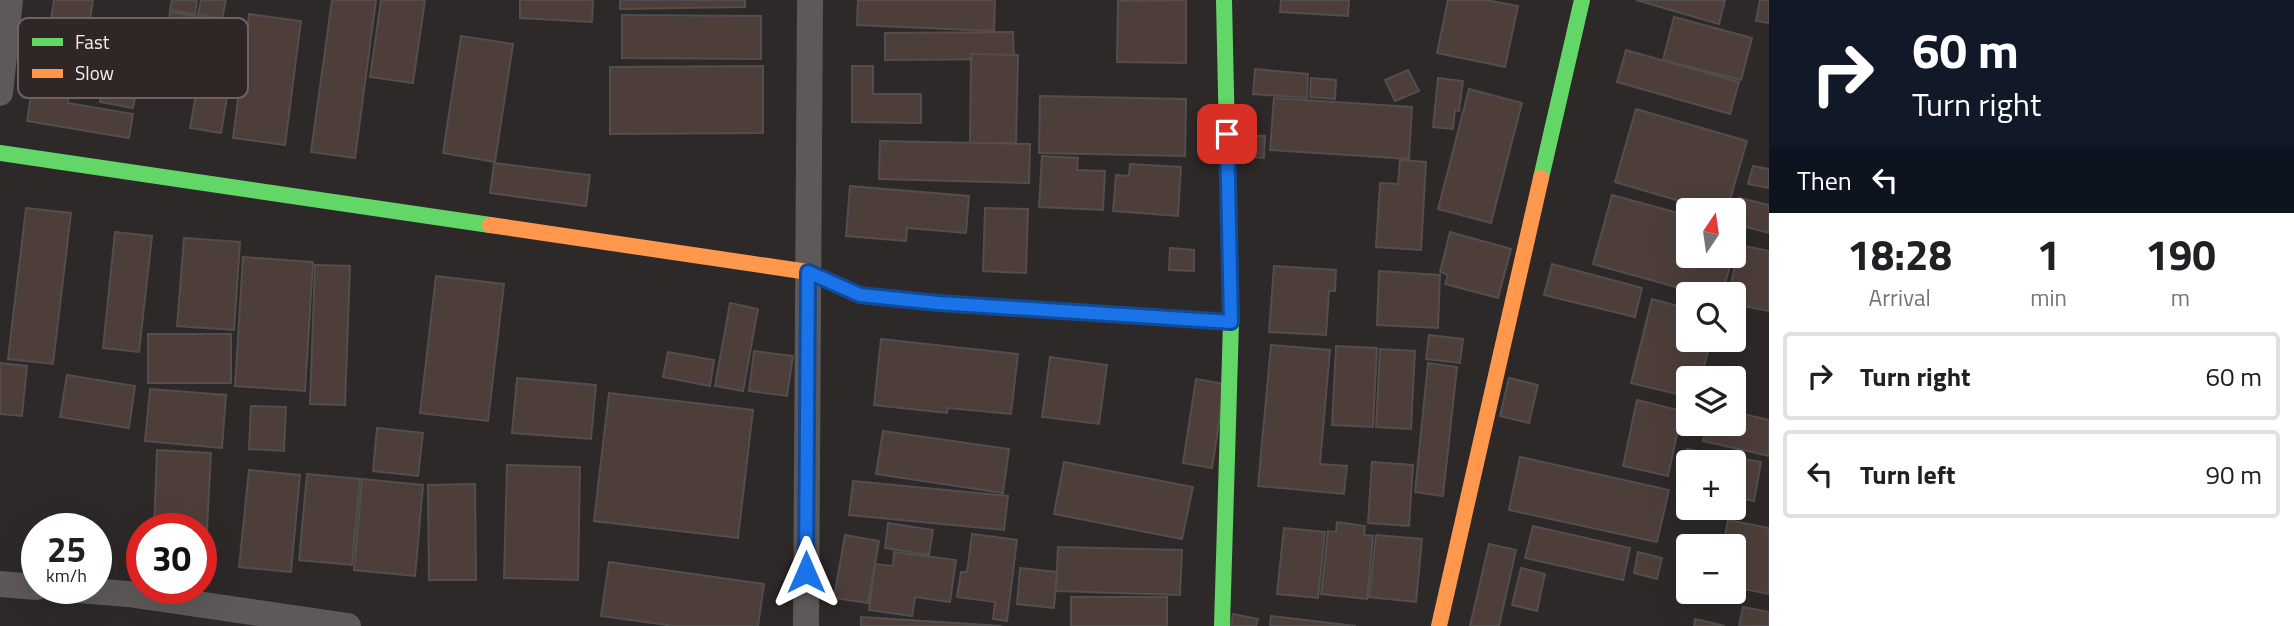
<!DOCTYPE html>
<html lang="en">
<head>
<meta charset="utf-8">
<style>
	:root { --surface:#fff; --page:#f6f6f6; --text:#202124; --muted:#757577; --line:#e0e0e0 }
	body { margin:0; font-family:"Titillium Web",sans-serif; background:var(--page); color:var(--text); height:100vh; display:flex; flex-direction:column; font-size:26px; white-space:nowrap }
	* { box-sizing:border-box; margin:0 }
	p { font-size:23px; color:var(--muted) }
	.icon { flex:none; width:38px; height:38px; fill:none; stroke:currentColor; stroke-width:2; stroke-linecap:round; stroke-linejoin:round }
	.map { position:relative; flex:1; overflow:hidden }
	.drawer { display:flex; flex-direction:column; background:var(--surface); width:525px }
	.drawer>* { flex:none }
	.hud { background:#111827; color:#fff; overflow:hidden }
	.needle { width:46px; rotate:13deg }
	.tools { position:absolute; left:1676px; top:198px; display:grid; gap:14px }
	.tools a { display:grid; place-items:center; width:70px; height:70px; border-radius:7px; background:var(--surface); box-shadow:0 7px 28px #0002; font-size:35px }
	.speed { position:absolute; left:21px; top:513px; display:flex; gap:14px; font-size:35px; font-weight:700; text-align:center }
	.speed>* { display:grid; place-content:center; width:91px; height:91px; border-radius:50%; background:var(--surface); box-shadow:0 7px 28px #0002; line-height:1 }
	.speed small { font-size:18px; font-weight:400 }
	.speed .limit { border:10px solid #d22; background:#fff; color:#111 }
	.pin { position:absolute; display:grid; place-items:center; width:60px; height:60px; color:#fff; margin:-30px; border-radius:14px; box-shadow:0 4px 10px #0006 }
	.me { position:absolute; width:77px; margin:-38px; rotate:0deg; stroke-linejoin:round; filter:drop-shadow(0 0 5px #0008) }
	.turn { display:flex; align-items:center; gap:24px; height:147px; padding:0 28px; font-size:32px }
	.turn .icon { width:91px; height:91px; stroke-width:2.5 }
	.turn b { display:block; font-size:49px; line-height:60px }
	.then { display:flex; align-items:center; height:66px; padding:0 28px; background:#0003; gap:14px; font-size:26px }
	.eta { display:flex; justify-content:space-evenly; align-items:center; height:119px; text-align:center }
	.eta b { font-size:42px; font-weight:700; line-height:49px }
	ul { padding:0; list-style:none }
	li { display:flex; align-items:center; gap:21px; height:88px; margin:0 14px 10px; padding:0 14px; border:4px solid var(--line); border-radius:7px }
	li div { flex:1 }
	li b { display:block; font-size:26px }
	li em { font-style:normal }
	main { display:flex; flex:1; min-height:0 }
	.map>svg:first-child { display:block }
</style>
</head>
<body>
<main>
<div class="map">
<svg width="1769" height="626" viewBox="0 0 1769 626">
	<rect width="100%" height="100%" fill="#2e2929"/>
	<g fill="#4d3e3a" stroke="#524e4d" stroke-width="2">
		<polygon points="54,0 93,0 85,52 47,46"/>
		<polygon points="172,0 197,0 195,14 170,10"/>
		<polygon points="201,0 226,0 222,19 198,14"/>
		<polygon points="332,0 376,0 355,158 311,152"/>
		<polygon points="381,0 425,0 413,83 370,77"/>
		<polygon points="520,0 593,0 592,22 520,18"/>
		<polygon points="620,0 745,0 745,7 620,9"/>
		<polygon points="858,0 995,0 994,31 857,25"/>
		<polygon points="1186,0 1186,63 1117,62 1118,1"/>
		<polygon points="1281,0 1349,0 1348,16 1280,12"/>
		<polygon points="1448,0 1486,0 1518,6 1505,67 1437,53"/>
		<polygon points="1636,0 1725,0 1719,24"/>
		<polygon points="1760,0 1769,0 1769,23 1756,21"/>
		<polygon points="170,12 223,20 219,46 166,39"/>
		<polygon points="249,14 301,21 285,145 233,138"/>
		<polygon points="622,15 761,16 761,59 622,58"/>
		<polygon points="1674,17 1752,38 1741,80 1663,60"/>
		<polygon points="1013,32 1014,59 885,60 885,33"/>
		<polygon points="461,36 513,44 495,162 443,153"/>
		<polygon points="1626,50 1739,82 1730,114 1617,82"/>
		<polygon points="971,54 1018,55 1016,143 970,143"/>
		<polygon points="203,56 233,61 221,133 190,128"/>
		<polygon points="763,66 763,133 610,134 610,67"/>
		<polygon points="852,66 873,66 873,94 921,94 921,123 852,122"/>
		<polygon points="1255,69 1308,74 1307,98 1253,94"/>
		<polygon points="1408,70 1419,91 1395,101 1385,80"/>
		<polygon points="35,71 72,77 68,103 133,114 129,138 27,121"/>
		<polygon points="106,71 139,78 133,108 100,102"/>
		<polygon points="1311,78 1336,80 1335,99 1310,97"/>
		<polygon points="1438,78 1463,81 1459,111 1455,110 1453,129 1433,127"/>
		<polygon points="1469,89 1522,103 1491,223 1438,209"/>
		<polygon points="1040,96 1186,99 1185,156 1039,153"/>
		<polygon points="1274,98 1412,107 1409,159 1270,150"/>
		<polygon points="1636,109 1747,141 1727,210 1710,210 1615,182"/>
		<polygon points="1244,135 1265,136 1264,158 1243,156"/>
		<polygon points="880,141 1030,144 1029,183 879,179"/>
		<polygon points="1042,156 1078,158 1077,170 1105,171 1103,210 1039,207"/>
		<polygon points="1400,160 1426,162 1421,250 1376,247 1380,183 1398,184"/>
		<polygon points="494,163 590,175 586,206 490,193"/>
		<polygon points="1130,164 1181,167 1178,216 1113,211 1116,175 1129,176"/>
		<polygon points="1753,166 1769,169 1769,188 1748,184"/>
		<polygon points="850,186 969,196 966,233 907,228 906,241 846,236"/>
		<polygon points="1612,195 1689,216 1689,256 1733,256 1722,294 1701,294 1593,264"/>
		<polygon points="1740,198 1769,205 1769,233 1734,224"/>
		<polygon points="26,208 71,213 53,364 8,359"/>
		<polygon points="985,208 1028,209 1026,273 983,271"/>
		<polygon points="115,232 152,236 139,352 103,348"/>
		<polygon points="1450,232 1511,249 1498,298 1445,284 1448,275 1440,272"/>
		<polygon points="184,238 240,242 234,330 177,326"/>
		<polygon points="1739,245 1769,251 1769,311 1734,304 1734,294 1729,294"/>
		<polygon points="1170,248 1194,250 1194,271 1169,270"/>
		<polygon points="243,257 313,262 305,391 235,386"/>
		<polygon points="1552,264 1642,288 1635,317 1544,295"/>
		<polygon points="315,265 350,266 345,405 310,404"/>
		<polygon points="1274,266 1336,270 1335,291 1329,291 1326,335 1269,332"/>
		<polygon points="1379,271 1440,275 1438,328 1377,325"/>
		<polygon points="436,276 504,284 488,421 420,413"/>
		<polygon points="1652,299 1689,309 1689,340 1711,340 1701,378 1689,378 1689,397 1631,383"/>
		<polygon points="730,303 758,309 743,391 715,386"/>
		<rect x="148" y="334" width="83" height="49"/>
		<polygon points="1429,335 1463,339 1460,363 1426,359"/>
		<polygon points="881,339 1018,354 1011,414 948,408 947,413 874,405"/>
		<polygon points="1271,345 1330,350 1320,464 1347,466 1344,494 1258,486"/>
		<polygon points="1336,346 1377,348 1373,427 1332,425"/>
		<polygon points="1380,349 1415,351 1411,429 1376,427"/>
		<polygon points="754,351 793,356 787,396 749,391"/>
		<polygon points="668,352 714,360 710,386 663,377"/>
		<polygon points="1050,357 1107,365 1099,424 1042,417"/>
		<polygon points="0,363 27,366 22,416 0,414"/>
		<polygon points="1428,363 1457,367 1443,496 1415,492"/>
		<polygon points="67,375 135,386 129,428 60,417"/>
		<polygon points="517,378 596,385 591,439 512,433"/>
		<polygon points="1509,378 1538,385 1529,423 1500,416"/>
		<polygon points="1196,379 1225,384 1212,468 1183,463"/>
		<polygon points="150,389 226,395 222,448 145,441"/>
		<polygon points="609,393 753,410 738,538 594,521"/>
		<polygon points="1637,400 1682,411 1668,476 1623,466"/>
		<polygon points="251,406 286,407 284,451 249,449"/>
		<polygon points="1734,412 1769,420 1769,456 1703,441 1707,424 1734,424"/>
		<polygon points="377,428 423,433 418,476 373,471"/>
		<polygon points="883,431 1009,449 1003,493 876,474"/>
		<polygon points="1687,449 1761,462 1754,501 1734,497 1734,462 1689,462 1689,489 1680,487"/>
		<polygon points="157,450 211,453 206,548 201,547 201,528 154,528"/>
		<polygon points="1520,457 1669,490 1657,542 1509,510"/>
		<polygon points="1064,462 1193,487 1182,539 1054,514"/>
		<polygon points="1372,462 1413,465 1409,526 1368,523"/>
		<polygon points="507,465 580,467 578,580 504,578"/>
		<polygon points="249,470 300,475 291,572 239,567"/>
		<polygon points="307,474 360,479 352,565 299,560"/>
		<polygon points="362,479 423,485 415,576 354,570"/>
		<polygon points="853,481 1008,496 1004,530 849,515"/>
		<polygon points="475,484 476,580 429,580 428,485"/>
		<polygon points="1728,520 1769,528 1769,594 1734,587 1734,546 1723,546"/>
		<polygon points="1337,522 1365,526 1364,535 1373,536 1367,599 1321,594 1328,531 1336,532"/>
		<polygon points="888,523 933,530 929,555 885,548"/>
		<polygon points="1533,526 1630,548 1623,580 1525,558"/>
		<polygon points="1284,528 1325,532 1318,598 1277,594"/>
		<polygon points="972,534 1017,540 1007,621 993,619 995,602 957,597 961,572 967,572"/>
		<polygon points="845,535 879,541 868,603 834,598"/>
		<polygon points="1376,535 1422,539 1416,602 1369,597"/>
		<polygon points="1489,544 1516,550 1499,626 1470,626"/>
		<polygon points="1058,547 1182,550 1180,595 1056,591"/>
		<polygon points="894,552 956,560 950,602 915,597 912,616 869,610 875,564 893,566"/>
		<polygon points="1638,552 1662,558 1657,579 1634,573"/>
		<polygon points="609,562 764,584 758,626 674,626 601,616"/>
		<polygon points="1020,568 1057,572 1054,608 1017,604"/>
		<polygon points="1521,568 1545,574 1537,611 1512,605"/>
		<rect x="1071" y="597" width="96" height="29"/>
		<polygon points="1743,607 1769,612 1769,626 1739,626"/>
		<polygon points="1233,614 1258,619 1256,626 1231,626"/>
		<polygon points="1271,616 1356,626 1270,626"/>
		<polygon points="861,617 1002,626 861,626"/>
		<polygon points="1695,619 1725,626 1694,626"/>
	</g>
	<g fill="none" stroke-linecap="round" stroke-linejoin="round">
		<g stroke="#5d5959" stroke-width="26">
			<polyline points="0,93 10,0"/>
			<polyline points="0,584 37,587"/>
			<polyline points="53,588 128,594 348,626"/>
			<polyline points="806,626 810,0"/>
		</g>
		<g stroke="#63d668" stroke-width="16">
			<polyline points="0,153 490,225"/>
			<polyline points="1541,178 1582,0"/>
			<polyline points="844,288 860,295 938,303 1231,322"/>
			<polyline points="1222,626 1231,322 1224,0"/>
		</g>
		<g stroke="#ff974d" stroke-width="16">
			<polyline points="490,225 808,272 844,288"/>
			<polyline points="1439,626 1541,178"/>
		</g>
	</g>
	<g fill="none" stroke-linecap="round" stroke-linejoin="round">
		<defs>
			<polyline id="route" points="806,572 808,272 860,295 938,303 1231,322 1227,134"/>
		</defs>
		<use href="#route" stroke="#114b97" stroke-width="18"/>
		<use href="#route" stroke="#1a73e8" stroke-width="12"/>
	</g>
	<rect x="18" y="18" width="230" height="80" rx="10" fill="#312626" stroke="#6c6262" stroke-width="2"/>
	<rect x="32" y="38" width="31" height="8" fill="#63d668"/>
	<rect x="32" y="69" width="31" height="9" fill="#ff974d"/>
	<g font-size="19" fill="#f6eeee">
		<text x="75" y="49">Fast</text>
		<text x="75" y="80">Slow</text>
	</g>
</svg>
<div class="tools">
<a><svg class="needle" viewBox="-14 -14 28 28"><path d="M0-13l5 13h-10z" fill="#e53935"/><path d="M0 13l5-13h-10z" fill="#757577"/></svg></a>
<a><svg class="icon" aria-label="search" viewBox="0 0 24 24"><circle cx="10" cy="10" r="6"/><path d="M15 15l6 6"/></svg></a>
<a><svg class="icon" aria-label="layers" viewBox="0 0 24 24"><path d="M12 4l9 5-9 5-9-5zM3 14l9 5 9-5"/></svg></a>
<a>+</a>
<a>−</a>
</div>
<div class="speed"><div>25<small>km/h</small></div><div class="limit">30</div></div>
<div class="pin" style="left:1227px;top:134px;background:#d93025"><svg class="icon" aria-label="arrive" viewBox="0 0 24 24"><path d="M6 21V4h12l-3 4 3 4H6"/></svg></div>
<svg class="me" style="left:806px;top:572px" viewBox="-20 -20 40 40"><path d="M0-17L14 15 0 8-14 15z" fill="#1a73e8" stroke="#fff" stroke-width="4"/></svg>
</div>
<section class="drawer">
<div class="hud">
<div class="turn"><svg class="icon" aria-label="right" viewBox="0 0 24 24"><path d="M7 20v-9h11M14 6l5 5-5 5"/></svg><div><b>60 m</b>Turn right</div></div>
<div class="then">Then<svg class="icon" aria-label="left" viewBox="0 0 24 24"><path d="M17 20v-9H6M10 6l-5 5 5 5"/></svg></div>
</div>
<div class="eta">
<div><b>18:28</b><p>Arrival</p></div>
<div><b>1</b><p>min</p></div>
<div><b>190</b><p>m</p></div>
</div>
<ul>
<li><svg class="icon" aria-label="right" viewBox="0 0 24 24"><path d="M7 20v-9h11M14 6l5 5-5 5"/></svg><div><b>Turn right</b></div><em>60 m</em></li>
<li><svg class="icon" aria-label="left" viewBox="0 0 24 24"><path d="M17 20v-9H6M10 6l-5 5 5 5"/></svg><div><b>Turn left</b></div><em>90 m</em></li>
</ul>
</section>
</main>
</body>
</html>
